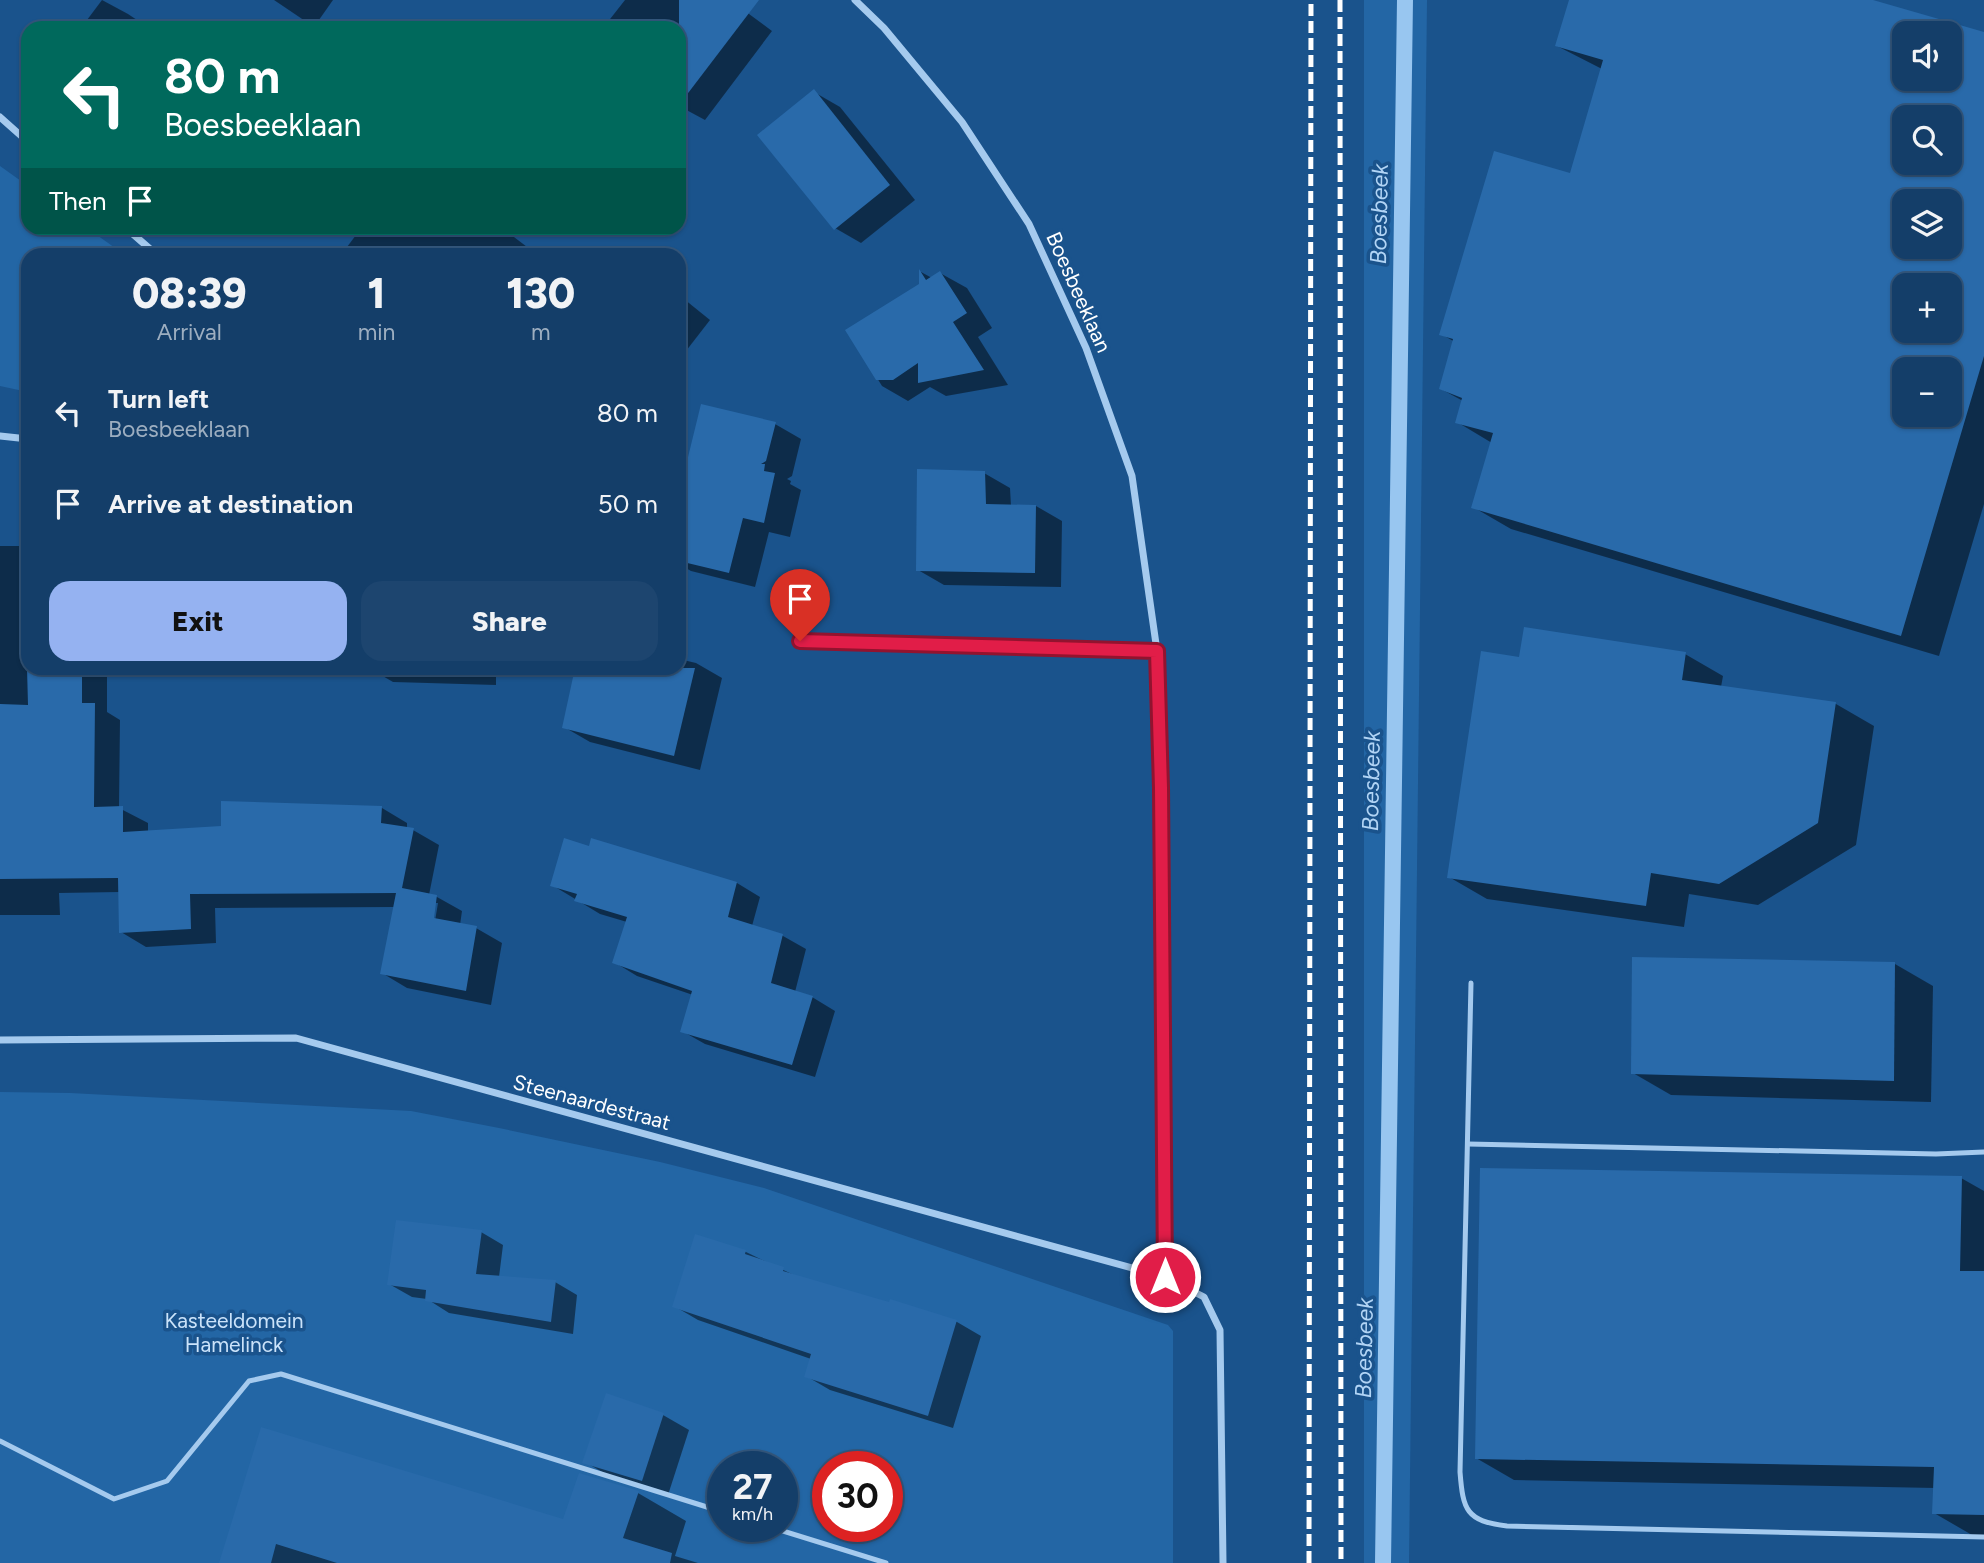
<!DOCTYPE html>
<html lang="en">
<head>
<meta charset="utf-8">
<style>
	:root { --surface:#143e69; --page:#1d456f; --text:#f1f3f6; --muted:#9daec0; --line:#33577d; --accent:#95b2f1 }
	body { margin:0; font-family:Figtree,sans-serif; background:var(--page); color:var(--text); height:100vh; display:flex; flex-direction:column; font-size:26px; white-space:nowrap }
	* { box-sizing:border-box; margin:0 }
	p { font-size:23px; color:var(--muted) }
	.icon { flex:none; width:38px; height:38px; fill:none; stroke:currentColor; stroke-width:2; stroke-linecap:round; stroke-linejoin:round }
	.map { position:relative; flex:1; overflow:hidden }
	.side { position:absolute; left:21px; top:248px; width:665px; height:427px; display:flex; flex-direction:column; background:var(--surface); border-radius:21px; box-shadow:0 2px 5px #0004,0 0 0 2px var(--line) }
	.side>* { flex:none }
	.guide { position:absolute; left:21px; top:21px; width:665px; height:214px; border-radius:21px; box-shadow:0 2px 5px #0004,0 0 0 2px var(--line); background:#00695c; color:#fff; overflow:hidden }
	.buttons { position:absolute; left:1892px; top:21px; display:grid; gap:14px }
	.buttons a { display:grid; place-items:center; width:70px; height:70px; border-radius:14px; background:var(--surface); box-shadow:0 2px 5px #0004,0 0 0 2px var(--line); font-size:35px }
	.speed { position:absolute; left:707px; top:1451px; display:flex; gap:14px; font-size:35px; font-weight:700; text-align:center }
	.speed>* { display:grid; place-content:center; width:91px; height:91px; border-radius:50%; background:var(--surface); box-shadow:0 2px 5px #0004,0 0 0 2px var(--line); line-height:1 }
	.speed small { font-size:18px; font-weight:400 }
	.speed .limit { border:10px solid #d22; background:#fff; color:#111 }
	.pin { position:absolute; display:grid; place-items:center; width:60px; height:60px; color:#fff; margin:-72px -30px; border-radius:50% 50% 50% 0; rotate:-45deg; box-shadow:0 0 7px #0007 }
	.pin .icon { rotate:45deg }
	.me { position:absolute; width:77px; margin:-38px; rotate:0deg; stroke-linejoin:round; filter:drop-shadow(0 0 5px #0008) }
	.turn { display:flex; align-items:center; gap:24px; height:147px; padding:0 28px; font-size:32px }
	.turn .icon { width:91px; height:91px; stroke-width:2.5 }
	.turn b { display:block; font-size:49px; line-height:60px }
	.then { display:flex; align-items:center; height:66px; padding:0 28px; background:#0003; gap:14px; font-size:26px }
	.eta { display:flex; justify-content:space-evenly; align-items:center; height:119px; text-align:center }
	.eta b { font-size:42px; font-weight:800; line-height:49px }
	.cta { display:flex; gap:14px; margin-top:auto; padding:14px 28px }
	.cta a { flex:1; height:80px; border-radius:21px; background:var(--accent); color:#111; font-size:28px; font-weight:800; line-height:80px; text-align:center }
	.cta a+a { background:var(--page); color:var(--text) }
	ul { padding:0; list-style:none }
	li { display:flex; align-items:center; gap:21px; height:91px; padding:0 28px }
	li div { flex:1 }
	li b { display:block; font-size:26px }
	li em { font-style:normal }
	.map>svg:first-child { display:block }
</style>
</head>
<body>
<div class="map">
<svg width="1984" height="1563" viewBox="0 0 1984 1563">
	<rect width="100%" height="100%" fill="#1a538c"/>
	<g fill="#2366a5" fill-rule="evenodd">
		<polygon points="1364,0 1427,0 1409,1563 1364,1563"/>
		<polygon points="0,166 28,186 28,228 87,228 125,255 28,256 28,392 0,386"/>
		<path d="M0,1092L70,1093L411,1111L499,1128L660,1162L764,1188L1168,1325L1173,1331V1563H0ZM723,1466H782V1526H723ZM828,1466H887V1526H828Z"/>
	</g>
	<g fill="#0007" fill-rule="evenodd">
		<polygon points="102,0 128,14 149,28 81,28"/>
		<polygon points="274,0 333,0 314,27"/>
		<polygon points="625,0 730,0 772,31 705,120 679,106 679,28 603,28"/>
		<path d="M1570,0H1867L1984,34V504L1939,656L1511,529L1473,507L1492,443L1457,422L1463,401L1441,389L1455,342L1441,334L1571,176L1602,69L1557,46ZM1904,33H1950V79H1904ZM1904,117H1950V163H1904ZM1904,201H1950V247H1904ZM1904,285H1950V331H1904ZM1904,369H1950V415H1904Z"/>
		<polygon points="814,92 840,107 915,200 861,243 835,228"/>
		<polygon points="346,228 502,228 539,256 350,256 344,251 356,235"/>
		<polygon points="615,251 623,256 609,256"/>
		<polygon points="921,272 932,278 940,273 967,288 992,328 978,337 1008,385 946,396 930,387 908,401 882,386 848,331 921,285"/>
		<polygon points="679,295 710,320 679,360"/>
		<polygon points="775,424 801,439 792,476 787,479 791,481 790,484 801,490 790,537 769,532 755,587 691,571 679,564 679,501"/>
		<polygon points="984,473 1010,488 1011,506 1036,506 1062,521 1061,587 944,585 918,570"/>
		<path d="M0,546H28V668H107V712L120,720L119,808L148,823V832L223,828L382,808L407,823V829L413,830L439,845L429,895L437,897L462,911L460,925L476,928L502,943L491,1005L407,988L382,973L395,907L215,908L216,943L146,947L121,932L120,892L59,893L60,915H0ZM434,903H438L434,927L431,926Z"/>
		<polygon points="1685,654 1723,676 1721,687 1836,704 1874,726 1856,845 1758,905 1689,894 1684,927 1487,899 1449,877"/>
		<polygon points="679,659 696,663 722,678 700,770 590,742 564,727 679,668"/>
		<polygon points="369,668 496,668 496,685 393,682"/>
		<polygon points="737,883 760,897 752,926 783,936 806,949 795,992 812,997 835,1011 815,1077 705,1044 682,1031 693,995 637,976 614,962 627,922 600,914 552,885"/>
		<polygon points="1895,964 1933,986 1931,1102 1671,1095 1633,1073"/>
		<polygon points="1961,1178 1984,1191 1984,1535 1972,1535 1934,1513 1935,1488 1514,1480 1476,1458"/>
		<polygon points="481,1232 503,1245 499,1277 555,1282 577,1295 573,1334 449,1313 427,1299 412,1297 389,1284"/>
		<polygon points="696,1236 746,1252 800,1278 890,1304 891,1301 957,1322 981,1336 953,1428 830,1390 806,1376 811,1359 698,1320 674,1306"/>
		<polygon points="663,1415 689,1430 668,1495 611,1477 585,1462"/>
		<polygon points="262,1429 564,1521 638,1493 686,1521 675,1556 698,1563 221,1563"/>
	</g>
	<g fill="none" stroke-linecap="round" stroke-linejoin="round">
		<polyline stroke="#98c6f0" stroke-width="16" points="1383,1563 1405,0"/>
	</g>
	<g fill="#296aaa" fill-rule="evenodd">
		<polygon points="679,0 759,0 679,105"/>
		<path d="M1569,0H1873L1984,32V356L1901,636L1471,508L1493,433L1455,423L1462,398L1439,389L1453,339L1439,335L1494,151L1570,173L1603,60L1555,46ZM1904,33H1950V79H1904ZM1904,117H1950V163H1904ZM1904,201H1950V247H1904ZM1904,285H1950V331H1904ZM1904,369H1950V415H1904Z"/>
		<polygon points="814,89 890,185 834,230 757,135"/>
		<polygon points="919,269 926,280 940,271 967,313 953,322 984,370 918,383 918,363 893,380 876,380 845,330 919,284"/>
		<polygon points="701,404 776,422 766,461 761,464 765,464 764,471 775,473 764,523 743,518 729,573 679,561 679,494"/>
		<polygon points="917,469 985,471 986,504 1036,505 1035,573 916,571"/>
		<polygon points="1524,627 1686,652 1682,680 1836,702 1818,823 1719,884 1651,873 1646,906 1447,878 1481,651 1519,657"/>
		<polygon points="27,668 82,668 82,703 95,703 94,807 123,806 123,832 221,826 221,801 382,806 381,823 414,828 402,888 437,895 434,918 477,926 466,991 380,974 396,893 190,894 191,929 119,933 118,878 0,879 0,704 28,705"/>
		<polygon points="575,668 695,668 674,756 562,728"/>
		<polygon points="564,838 589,846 591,838 737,882 728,917 783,934 771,983 813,996 792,1065 680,1032 692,991 612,963 627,917 574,901 577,894 550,886"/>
		<polygon points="1632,957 1895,962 1894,1081 1631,1074"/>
		<polygon points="1480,1168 1962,1176 1960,1271 1984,1271 1984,1515 1932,1514 1934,1467 1475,1459"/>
		<polygon points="396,1220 482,1230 476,1274 556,1280 551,1322 425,1301 426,1290 387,1285"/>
		<polygon points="695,1234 746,1250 745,1254 784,1267 783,1271 889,1302 890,1299 957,1320 928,1416 804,1377 811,1354 672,1307"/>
		<polygon points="606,1393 664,1413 642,1481 582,1463"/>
		<polygon points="261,1427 563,1519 579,1473 639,1491 623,1538 672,1553 670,1563 337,1563 276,1544 271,1563 219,1563"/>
	</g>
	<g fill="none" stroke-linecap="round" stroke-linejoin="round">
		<g stroke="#a5caee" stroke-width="5">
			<path d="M1471,983L1460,1472C1463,1510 1466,1521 1507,1526L1984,1537"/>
			<polyline points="1468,1144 1936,1154 1984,1152"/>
			<polyline points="0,1441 114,1499 167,1481 249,1381 281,1374 723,1512"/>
			<polyline points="767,1526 886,1563"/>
		</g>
		<g stroke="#a5caee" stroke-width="7">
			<polyline points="855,0 884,28 962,122 1029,224 1086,348 1132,476 1157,651 1161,787 1165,1277"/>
			<polyline points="0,117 28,142"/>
			<polyline points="126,228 158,256"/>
			<polyline points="0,436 28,439"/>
			<polyline points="800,641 1157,651"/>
			<polyline points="0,1040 296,1038 1165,1277 1204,1297 1220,1330 1223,1563"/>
		</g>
		<g stroke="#fff" stroke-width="5" stroke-dasharray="12 5" stroke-linecap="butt">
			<polyline points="1340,0 1341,1563"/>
			<polyline points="1309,1563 1311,0"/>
		</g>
	</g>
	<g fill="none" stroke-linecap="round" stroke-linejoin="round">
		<defs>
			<polyline id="route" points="800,641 1157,651 1161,788 1165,1277"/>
		</defs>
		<use href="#route" stroke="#92132f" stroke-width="18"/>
		<use href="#route" stroke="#e11d48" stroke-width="12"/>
	</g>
	<g text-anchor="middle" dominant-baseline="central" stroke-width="7" stroke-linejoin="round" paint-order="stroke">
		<g font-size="21" fill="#fff" stroke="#1a538c">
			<text transform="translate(1079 292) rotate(66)">Boesbeeklaan</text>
			<text transform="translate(592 1102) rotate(15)">Steenaardestraat</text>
		</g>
		<g font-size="21" fill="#cbe3fa" stroke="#1a538c">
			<text x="234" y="1320">Kasteeldomein<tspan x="234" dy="24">Hamelinck</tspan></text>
		</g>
		<g font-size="23" font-style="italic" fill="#b1d4f5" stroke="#1a538c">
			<text transform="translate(1379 214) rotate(-89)">Boesbeek</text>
			<text transform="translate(1371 781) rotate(-89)">Boesbeek</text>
			<text transform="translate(1364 1348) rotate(-89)">Boesbeek</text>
		</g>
	</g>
</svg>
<div class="buttons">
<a><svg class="icon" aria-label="sound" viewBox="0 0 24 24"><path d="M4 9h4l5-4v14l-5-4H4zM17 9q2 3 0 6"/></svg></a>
<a><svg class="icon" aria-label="search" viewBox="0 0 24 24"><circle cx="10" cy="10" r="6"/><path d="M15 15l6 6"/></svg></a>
<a><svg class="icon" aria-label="layers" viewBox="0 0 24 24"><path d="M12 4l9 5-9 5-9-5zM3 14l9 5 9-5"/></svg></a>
<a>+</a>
<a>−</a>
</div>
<div class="speed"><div>27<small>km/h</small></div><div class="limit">30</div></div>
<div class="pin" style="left:800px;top:641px;background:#d93025"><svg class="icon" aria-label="arrive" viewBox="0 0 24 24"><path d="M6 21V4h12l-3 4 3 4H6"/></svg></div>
<svg class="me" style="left:1165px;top:1277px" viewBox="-20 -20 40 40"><circle r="17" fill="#e11d48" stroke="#fff" stroke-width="3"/><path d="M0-11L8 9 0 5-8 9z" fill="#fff"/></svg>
<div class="guide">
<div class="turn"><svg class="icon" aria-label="left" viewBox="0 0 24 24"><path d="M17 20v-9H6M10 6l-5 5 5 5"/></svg><div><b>80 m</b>Boesbeeklaan</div></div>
<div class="then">Then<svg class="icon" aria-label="arrive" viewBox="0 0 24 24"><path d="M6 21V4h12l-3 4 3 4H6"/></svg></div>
</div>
<section class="side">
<div class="eta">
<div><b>08:39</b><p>Arrival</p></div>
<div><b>1</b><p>min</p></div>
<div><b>130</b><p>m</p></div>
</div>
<ul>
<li><svg class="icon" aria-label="left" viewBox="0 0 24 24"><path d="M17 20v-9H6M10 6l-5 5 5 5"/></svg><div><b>Turn left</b><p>Boesbeeklaan</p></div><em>80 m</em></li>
<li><svg class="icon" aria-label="arrive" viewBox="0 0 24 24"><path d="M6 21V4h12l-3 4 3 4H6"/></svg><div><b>Arrive at destination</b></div><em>50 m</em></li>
</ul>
<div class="cta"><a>Exit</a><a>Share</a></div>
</section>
</div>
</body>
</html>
